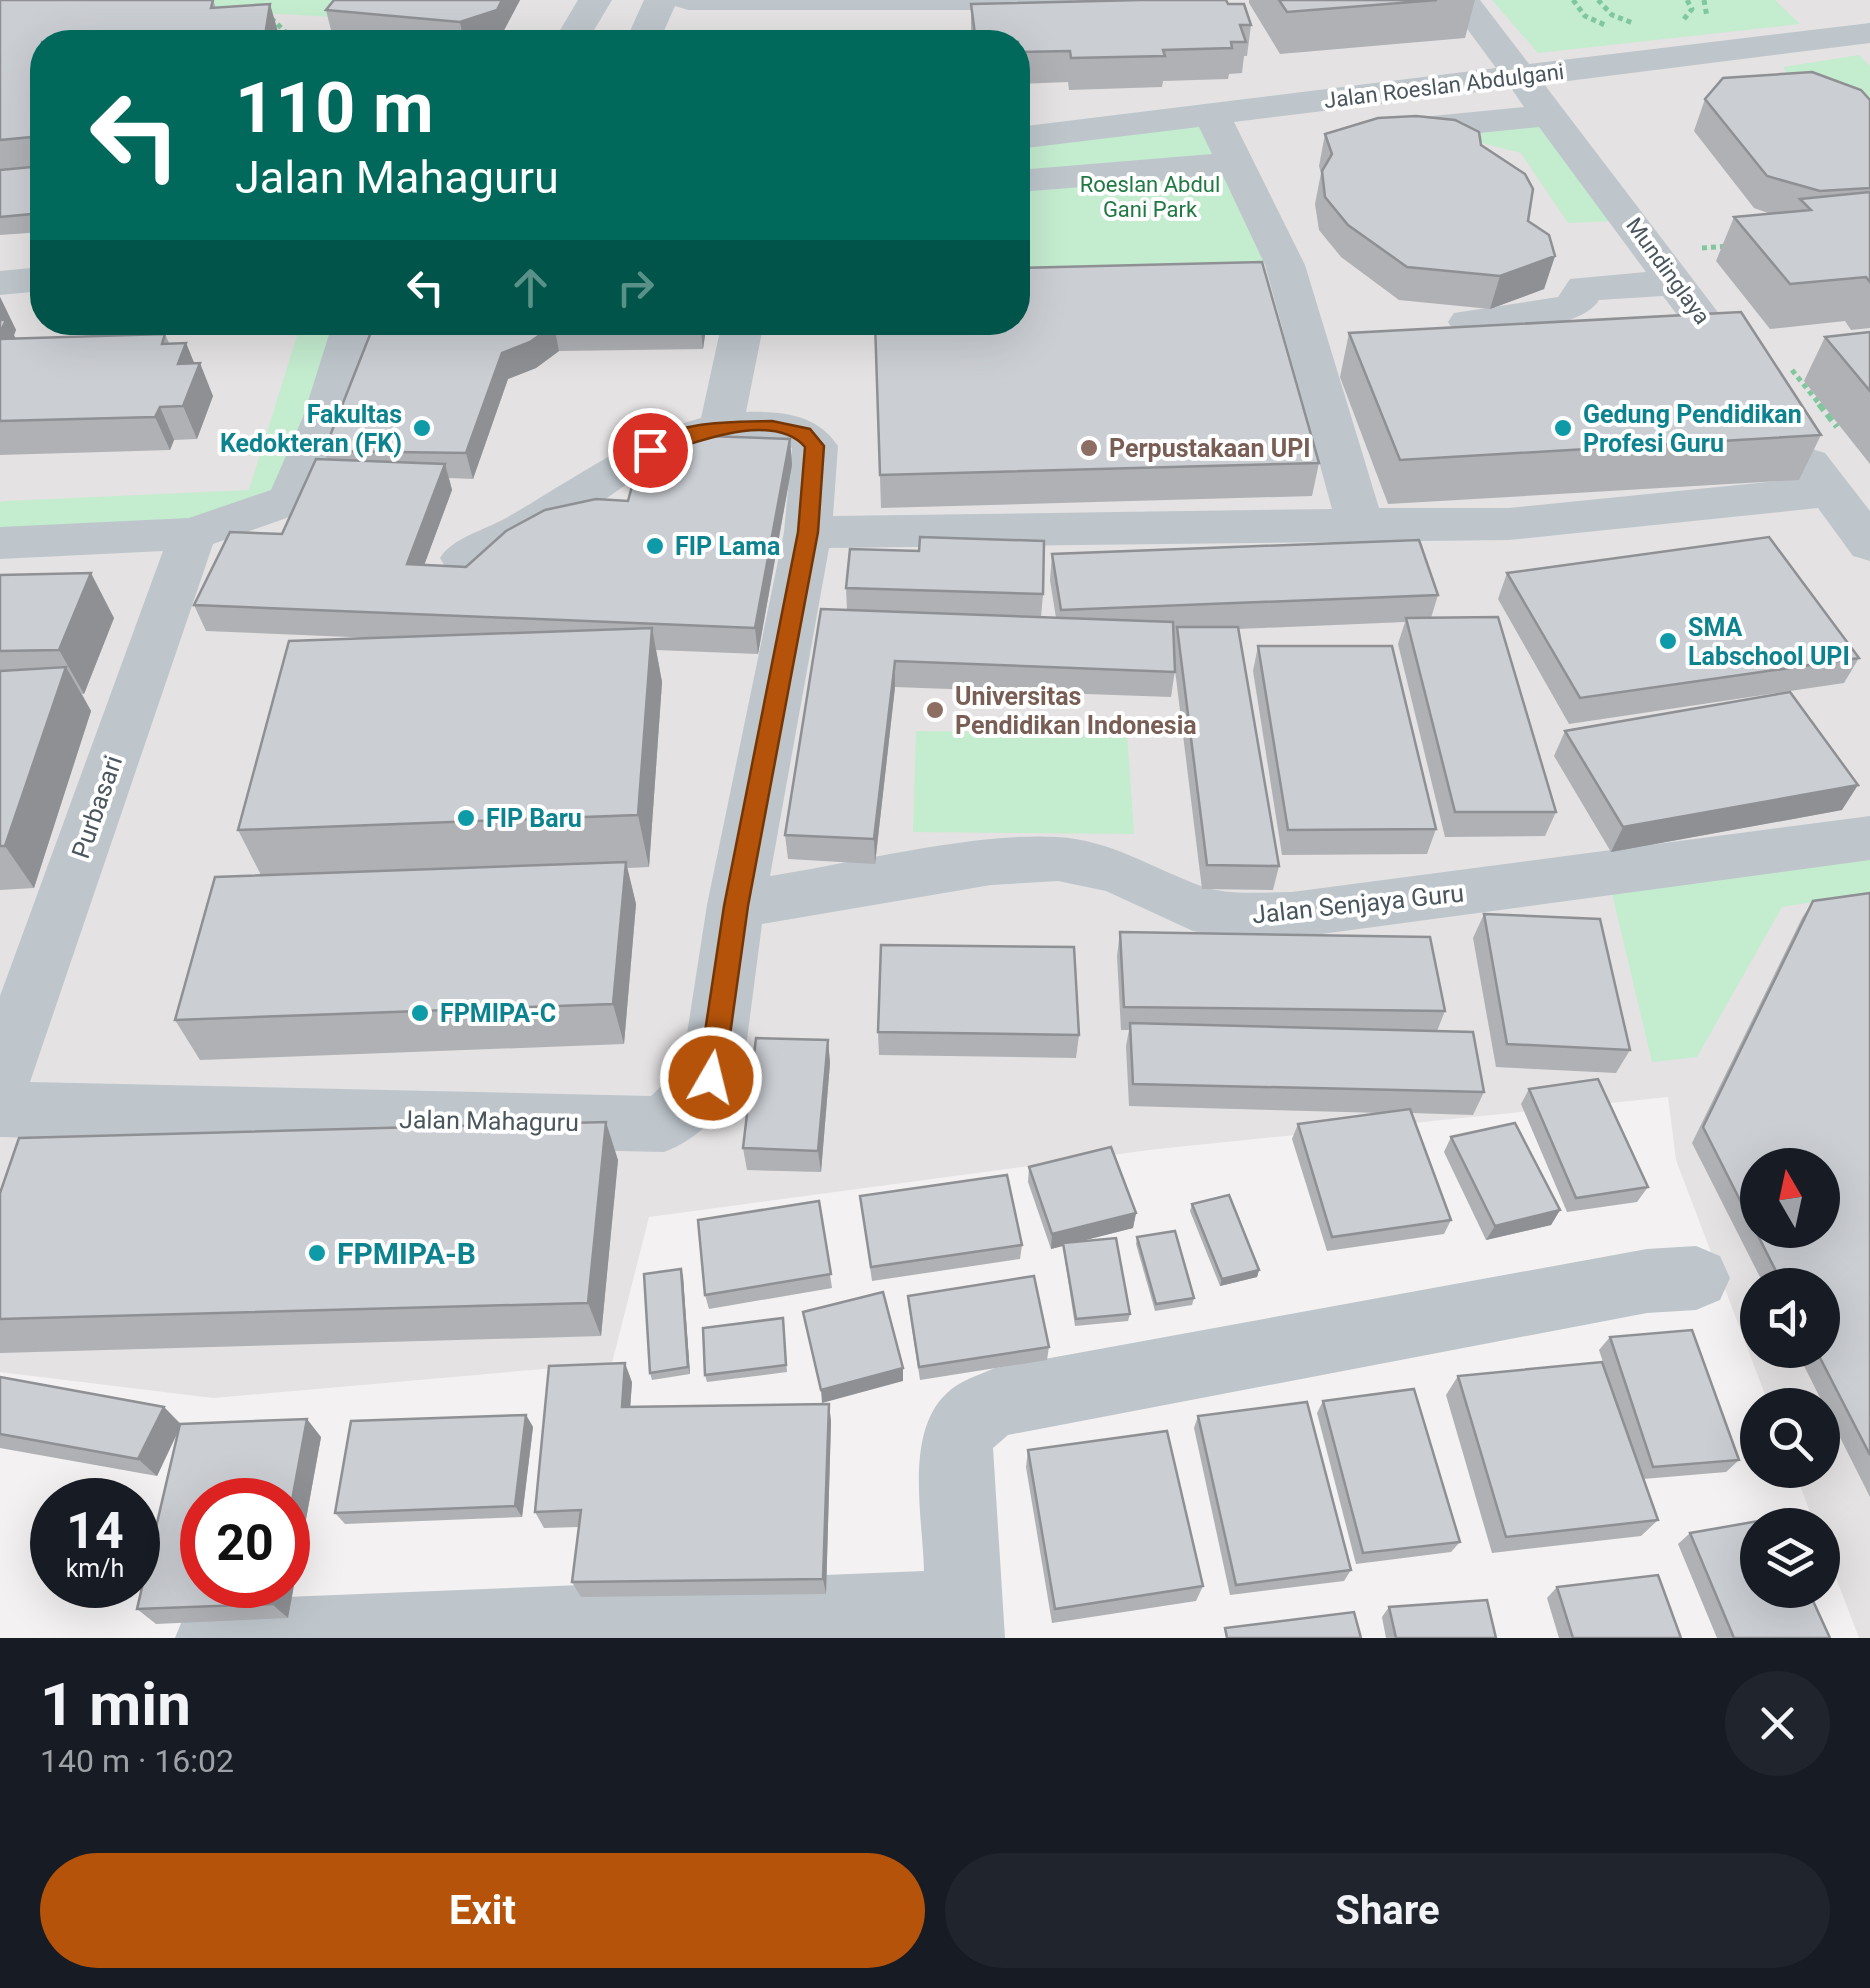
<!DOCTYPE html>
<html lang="en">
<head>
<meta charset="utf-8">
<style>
	:root { --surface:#171b24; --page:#20242c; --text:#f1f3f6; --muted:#9ea1a6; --accent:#b45309 }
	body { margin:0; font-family:Roboto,sans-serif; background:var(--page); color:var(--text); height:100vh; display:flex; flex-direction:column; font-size:38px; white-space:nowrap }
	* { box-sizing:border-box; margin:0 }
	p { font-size:32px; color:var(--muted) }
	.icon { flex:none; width:55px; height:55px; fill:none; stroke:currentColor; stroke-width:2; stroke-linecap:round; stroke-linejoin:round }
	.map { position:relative; height:1638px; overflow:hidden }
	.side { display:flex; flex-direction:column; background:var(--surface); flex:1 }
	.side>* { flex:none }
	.guide { position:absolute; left:30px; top:30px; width:1000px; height:305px; border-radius:40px; box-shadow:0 10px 40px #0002; background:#00695c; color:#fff; overflow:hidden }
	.needle { width:65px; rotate:351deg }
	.controls { position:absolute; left:1740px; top:1148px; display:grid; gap:20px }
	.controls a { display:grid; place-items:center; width:100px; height:100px; border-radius:50%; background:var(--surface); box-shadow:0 10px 40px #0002; font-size:50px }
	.speed { position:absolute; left:30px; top:1478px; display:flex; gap:20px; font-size:50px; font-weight:700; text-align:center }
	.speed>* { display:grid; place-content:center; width:130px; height:130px; border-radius:50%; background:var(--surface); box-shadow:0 10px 40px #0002; line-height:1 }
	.speed small { font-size:25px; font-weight:400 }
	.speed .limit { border:15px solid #d22; background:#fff; color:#111 }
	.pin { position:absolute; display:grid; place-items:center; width:85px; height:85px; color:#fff; margin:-42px; border:5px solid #fff; border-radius:50%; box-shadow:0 2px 10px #0007 }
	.me { position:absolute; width:110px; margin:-55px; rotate:8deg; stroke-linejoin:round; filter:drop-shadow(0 0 8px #0008) }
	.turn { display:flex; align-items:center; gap:35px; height:210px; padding:0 40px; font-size:45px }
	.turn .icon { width:130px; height:130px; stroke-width:2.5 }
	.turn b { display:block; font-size:70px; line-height:85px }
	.lanes { display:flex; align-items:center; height:95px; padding:0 40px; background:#0003; justify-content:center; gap:50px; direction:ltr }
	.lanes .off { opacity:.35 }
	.round { display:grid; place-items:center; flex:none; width:105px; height:105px; border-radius:52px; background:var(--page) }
	.summary { display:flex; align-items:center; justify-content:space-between; height:170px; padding:0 40px }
	h1 { font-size:60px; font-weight:700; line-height:75px }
	.primary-button { display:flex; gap:20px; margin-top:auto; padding:20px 40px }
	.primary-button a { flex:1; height:115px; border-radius:60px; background:var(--accent); color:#fff; font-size:40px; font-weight:700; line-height:115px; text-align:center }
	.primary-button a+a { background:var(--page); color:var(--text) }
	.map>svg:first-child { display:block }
</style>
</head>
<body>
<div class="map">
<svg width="1870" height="1638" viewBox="0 0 1870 1638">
	<rect width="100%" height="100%" fill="#f3f1f1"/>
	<path fill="#e4e2e2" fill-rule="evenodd" d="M0,0H1870V1638H1859L1823,1544L1822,1525H1815L1794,1470H1822V1405H1769L1676,1160L1668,1097L1157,1149L649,1217L612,1363L213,1398L0,1372ZM42,42H1018V322H42ZM1758,1165H1822V1230H1758ZM1758,1285H1822V1350H1758Z"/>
	<g fill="#c4eccf">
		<polygon points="85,0 475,0 459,24 82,3"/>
		<polygon points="1492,0 1775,0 1800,24 1538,53"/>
		<polygon points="1859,55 1870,66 1870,113 1788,75 1783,67"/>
		<polygon points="1213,116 1270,264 1018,275 1018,143"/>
		<polygon points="1547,126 1614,221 1568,223 1521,153 1482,143 1469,132"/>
		<polygon points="301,323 344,323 282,491 194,527 0,535 0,502 6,501 249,490"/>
		<polygon points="916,731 1127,733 1134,834 913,832"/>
		<polygon points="1870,854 1870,893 1782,907 1697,1057 1652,1062 1612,893"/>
	</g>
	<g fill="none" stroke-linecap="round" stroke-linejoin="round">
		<g stroke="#7fc79c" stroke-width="5" stroke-dasharray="5 4" stroke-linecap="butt">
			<polyline points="1573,0 1585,16 1605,25"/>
			<polyline points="1598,0 1612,15 1633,23"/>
			<polyline points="1704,0 1707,17"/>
			<polyline points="271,18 296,42"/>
			<polyline points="1684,19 1692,9 1687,0"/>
			<polyline points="1702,248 1729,246"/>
			<polyline points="1792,370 1821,406"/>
		</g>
		<polyline stroke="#7fc79c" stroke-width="6" stroke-dasharray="8 5" stroke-linecap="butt" points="1819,404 1837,427"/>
		<g fill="#bec6cc" fill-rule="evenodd">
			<polygon points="578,0 612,0 587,42 553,42"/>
			<polygon points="644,0 1126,0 1121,7 1109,10 688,10 675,6 659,42 625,42"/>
			<path d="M1446,0H1480L1529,64L1870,23V43L1544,84L1765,374L1758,383L1743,387L1728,383L1663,296L1599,300C1581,330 1503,330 1469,335L1454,331L1448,322L1454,313L1558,297L1570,279L1646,272L1539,127L1391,142L1378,139L1372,131L1378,123L1391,120L1524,107L1511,88L1234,122L1305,265L1379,508H1509L1797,479L1786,463L1793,453L1809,448L1825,453L1870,511V561L1853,556L1818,508L1509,540L829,548L770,876C854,863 974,832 1057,837C1111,840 1152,868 1201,886C1229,896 1262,892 1292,892L1870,816V860L1292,938L1238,939L1193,931L1106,891L1058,881L991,885L762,924L742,1078C727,1110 697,1140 664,1152L0,1137V996L163,551L0,559V527L189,518L271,490L303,417L333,322H375L347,417L306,511L213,544L30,1082L651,1096L682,1066L707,905L784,532L792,448C778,439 764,440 747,440C715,442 687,450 658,465C606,492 504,586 447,570L440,558C452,538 485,530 506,518C571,481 627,438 701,418L722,322H764L746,412C782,411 817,414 838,446L833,516L1332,509L1265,265L1223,176L1018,192V170L1212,154L1199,127L1018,149V127L1496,68Z"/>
			<polygon points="42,267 42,291 0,295 0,271"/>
			<path d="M1696,1246L1720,1256L1730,1278L1720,1300L1696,1310L1647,1313L1008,1435L993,1448L1005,1638H175L186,1611L213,1600L924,1571C923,1519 904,1434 946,1394C958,1381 979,1375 995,1368L1647,1249Z"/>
		</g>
	</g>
	<g fill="#afb1b5">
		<polygon points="0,0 213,0 216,8 279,35 278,42 42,42 42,232 0,235"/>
		<polygon points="334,0 520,0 502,34 477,42 421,42 332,34 326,10"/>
		<polygon points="1249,0 1475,0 1465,38 1280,54 1249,3"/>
		<polygon points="971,4 1228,4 1251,25 1247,56 1244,56 1242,73 1229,74 1228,79 1163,81 1162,87 1069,90 1068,82 1018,84 1018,42 971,42"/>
		<polygon points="1705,99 1870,100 1870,328 1851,330 1845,321 1770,329 1716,261 1734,217 1771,214 1754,208 1694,131"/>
		<polygon points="1325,134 1481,145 1528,221 1555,256 1544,289 1490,309 1399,300 1341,257 1319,230 1315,204 1321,173 1319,166"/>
		<polygon points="0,297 16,330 14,335 15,338 165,334 169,343 186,343 194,363 213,396 197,439 174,440 170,450 0,455"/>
		<polygon points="375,322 707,322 703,349 559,351 536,368 508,379 473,479 449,478 452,490 424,565 466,567 628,501 790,439 792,465 758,654 656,650 662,682 649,867 627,868 636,904 624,1044 200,1060 175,1020 261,875 238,830 373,638 206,631 194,605 282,534 327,459 324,451"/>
		<polygon points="875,322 1319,463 1312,496 881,508"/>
		<polygon points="1870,332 1870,464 1804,381 1825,337"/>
		<polygon points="1349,333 1821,435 1799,480 1388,504 1340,377"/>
		<polygon points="1052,554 1438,595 1431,618 1556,812 1545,836 1445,837 1398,644 1405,622 1238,629 1279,866 1273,890 1202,889 1175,670 1171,697 895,687 875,864 788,859 785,835 847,610 846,588 1043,594 1041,617 1056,618 1050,580"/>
		<polygon points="1507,573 1859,658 1844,683 1569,724 1498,599"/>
		<polygon points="0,575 114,618 84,694 82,694 91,711 34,888 0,890"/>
		<polygon points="1258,646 1436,829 1427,854 1282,855 1253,671"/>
		<polygon points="1565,731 1842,810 1611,852 1554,756"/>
		<polygon points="1870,893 1870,1497 1796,1350 1822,1350 1822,1285 1764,1285 1692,1143 1802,918 1813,901"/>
		<polygon points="1484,914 1630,1050 1616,1073 1496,1067 1473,938"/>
		<polygon points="1120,932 1445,1011 1437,1031 1484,1092 1473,1115 1412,1113 1451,1220 1444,1234 1327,1251 1292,1139 1298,1124 1382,1113 1129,1106 1126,1046 1129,1030 1121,1030 1117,956"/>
		<polygon points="878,1032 1079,1035 1076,1058 879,1055"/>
		<polygon points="828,1040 830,1063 821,1172 747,1170 743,1148"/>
		<polygon points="1529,1089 1648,1187 1637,1202 1567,1212 1521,1104"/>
		<polygon points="1451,1137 1560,1210 1551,1225 1486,1240 1444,1152"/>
		<polygon points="618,1160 601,1336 0,1353 0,1193"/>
		<polygon points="1029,1167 1136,1213 1133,1228 1080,1241 1130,1314 1128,1321 1075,1326 1063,1246 1051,1249 1028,1182"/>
		<polygon points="860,1196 1022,1245 1020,1259 872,1281"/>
		<polygon points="819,1201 832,1288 709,1309 705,1295"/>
		<polygon points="1192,1204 1259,1270 1257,1277 1220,1286 1190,1211"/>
		<polygon points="1137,1237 1194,1298 1192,1305 1155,1311 1136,1244"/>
		<polygon points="681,1269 683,1276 690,1374 652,1380 650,1373"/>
		<polygon points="908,1296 1049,1347 1047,1360 920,1380 909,1309"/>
		<polygon points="783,1318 787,1372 707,1382 705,1375"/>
		<polygon points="1610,1337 1739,1460 1726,1472 1643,1479 1658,1520 1641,1536 1492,1553 1446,1395 1458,1376 1620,1413 1599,1350"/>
		<polygon points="0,1377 164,1407 181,1424 321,1437 288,1618 156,1624 137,1609 178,1432 157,1476 0,1448"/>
		<polygon points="632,1382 630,1407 829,1404 831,1422 826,1594 581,1597 572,1582 579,1527 544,1528 535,1512"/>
		<polygon points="1323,1401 1460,1542 1451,1552 1356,1564 1317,1413"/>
		<polygon points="526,1415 533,1427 522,1517 345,1524 335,1513"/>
		<polygon points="1198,1416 1351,1570 1344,1581 1230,1595 1194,1428"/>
		<polygon points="1028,1450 1203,1586 1196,1601 1052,1623 1026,1467"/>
		<polygon points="1690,1533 1830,1638 1717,1638 1678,1544"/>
		<polygon points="1557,1587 1681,1638 1559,1638 1547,1598"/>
		<polygon points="1389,1607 1496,1638 1386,1638 1382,1617"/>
	</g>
	<g fill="#8e9094">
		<polygon points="502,0 520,0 502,34 477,42 464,42 460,22"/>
		<polygon points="270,4 279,35 278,42 264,42"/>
		<polygon points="1555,256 1544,289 1490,309 1500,276"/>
		<polygon points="0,297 16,330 14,335 23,353 0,345"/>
		<polygon points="707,322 703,349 700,323"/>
		<polygon points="554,325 559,351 536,368 508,379 473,479 466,453 502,353"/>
		<polygon points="186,343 197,370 200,363 213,396 197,439 183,406 178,364"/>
		<polygon points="160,407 174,440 170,450 155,417"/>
		<polygon points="790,439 792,465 758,654 755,628"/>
		<polygon points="445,464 452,490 415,590 407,564"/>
		<polygon points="91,573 114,618 84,694 59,650"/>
		<polygon points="652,628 662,682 649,867 638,815"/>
		<polygon points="895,661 895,687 875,864 874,839"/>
		<polygon points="66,667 91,711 34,888 5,846"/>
		<polygon points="1858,785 1842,810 1611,852 1623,827"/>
		<polygon points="626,862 636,904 624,1044 613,1004"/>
		<polygon points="828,1040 830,1063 821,1172 818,1151"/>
		<polygon points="606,1122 618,1160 601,1336 588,1303"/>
		<polygon points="1560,1210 1551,1225 1486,1240 1495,1226"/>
		<polygon points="1136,1213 1133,1228 1051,1249 1052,1234"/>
		<polygon points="681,1269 683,1276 690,1374 688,1367"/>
		<polygon points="1259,1270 1257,1277 1220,1286 1222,1279"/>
		<polygon points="625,1363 632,1382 629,1425 622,1407"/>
		<polygon points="903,1368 903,1381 822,1403 821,1390"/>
		<polygon points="829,1404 831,1422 826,1594 823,1579"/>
		<polygon points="164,1407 181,1425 157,1476 138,1459"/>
		<polygon points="526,1415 533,1427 522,1517 515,1506"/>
		<polygon points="307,1419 321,1437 288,1618 272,1604 276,1585 288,1585 288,1522"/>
	</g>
	<g fill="#cbced3" stroke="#8e9094" stroke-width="2.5" fill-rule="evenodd">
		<polygon points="0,0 213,0 211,8 270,4 264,42 42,42 42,136 0,140"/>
		<polygon points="334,0 502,0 497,10 460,22 326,10"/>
		<polygon points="1141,0 1226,0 1228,4 1244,4 1251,25 1240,25 1246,42 1231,42 1232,48 1163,50 1165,56 1071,58 1070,51 1018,52 1018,42 976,42 971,4"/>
		<polygon points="1279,0 1437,0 1287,12"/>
		<polygon points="1812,72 1861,90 1870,100 1870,188 1820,191 1767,176 1705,99 1723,78"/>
		<polygon points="1416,116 1455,120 1479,132 1481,145 1525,174 1533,189 1528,221 1549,235 1555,256 1500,276 1407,267 1348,225 1325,197 1322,171 1332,154 1325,134 1378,118"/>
		<polygon points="42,166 42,213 0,217 0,170"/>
		<polygon points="1870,192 1870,282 1866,277 1790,284 1734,217 1811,210 1800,199"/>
		<polygon points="1262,262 1319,463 880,475 875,322 1018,322 1018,268"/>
		<polygon points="1741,312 1821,435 1400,460 1349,333"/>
		<polygon points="0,320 6,320 0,333"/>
		<polygon points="375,322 700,322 554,325 530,342 502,353 466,453 324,451"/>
		<polygon points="1870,332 1870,391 1825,337"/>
		<polygon points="165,334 162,344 186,343 178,364 200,363 183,406 160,407 155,417 0,421 0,339"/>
		<polygon points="646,434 790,439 755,628 194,605 230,532 282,534 316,459 445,464 407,564 466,567 506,531 545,510 596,499 628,501"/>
		<polygon points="920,537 1044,541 1043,594 846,588 850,549 919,551"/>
		<polygon points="1769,537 1859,658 1580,698 1507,573"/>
		<polygon points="1419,540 1438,595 1061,610 1052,554"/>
		<polygon points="91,573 59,650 0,651 0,575"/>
		<polygon points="821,609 1173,622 1175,672 895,661 874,839 785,835"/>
		<polygon points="1498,617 1556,812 1455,812 1406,618"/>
		<polygon points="1177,627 1238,627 1279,866 1207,865"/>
		<polygon points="652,628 638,815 238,830 289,641"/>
		<polygon points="1258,646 1392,646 1436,829 1288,830"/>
		<polygon points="66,667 5,846 0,846 0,671"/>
		<polygon points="1790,692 1858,785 1623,827 1565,731"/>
		<polygon points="626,862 613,1004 175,1020 215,877"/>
		<path d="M1870,893V1455L1816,1350H1822V1285H1783L1703,1127L1813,901ZM1758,1165H1822V1230H1758Z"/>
		<polygon points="1484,914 1600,919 1630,1050 1507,1044"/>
		<polygon points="1120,932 1430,937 1445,1011 1124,1007"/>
		<polygon points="881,945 1074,947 1079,1035 878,1032"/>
		<polygon points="1130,1023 1473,1032 1484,1092 1133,1084"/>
		<polygon points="756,1038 828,1040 818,1151 743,1148"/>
		<polygon points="1598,1079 1648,1187 1576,1198 1529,1089"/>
		<polygon points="1410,1109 1451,1220 1332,1237 1298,1124"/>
		<polygon points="606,1122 588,1303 0,1319 0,1193 19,1138"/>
		<polygon points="1515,1123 1560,1210 1495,1226 1451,1137"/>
		<polygon points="1111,1147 1136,1213 1052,1234 1029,1167"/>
		<polygon points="1007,1175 1022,1245 871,1267 860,1196"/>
		<polygon points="1229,1195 1259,1270 1222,1279 1192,1204"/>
		<polygon points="819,1201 831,1274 705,1295 698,1220"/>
		<polygon points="1175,1231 1194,1298 1156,1304 1137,1237"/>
		<polygon points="1116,1238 1130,1314 1076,1319 1063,1243"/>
		<polygon points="681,1269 688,1367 650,1373 644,1274"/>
		<polygon points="1034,1276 1049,1347 919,1367 908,1296"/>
		<polygon points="883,1292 903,1368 821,1390 803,1312"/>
		<polygon points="783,1318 786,1365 705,1375 703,1328"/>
		<polygon points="1692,1330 1739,1460 1653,1467 1610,1337"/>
		<polygon points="1602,1362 1658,1520 1506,1537 1458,1376"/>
		<polygon points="625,1363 622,1407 829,1404 823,1579 572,1582 581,1510 535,1512 549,1366"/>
		<polygon points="0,1377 164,1407 138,1459 0,1434"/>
		<polygon points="1414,1389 1460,1542 1363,1553 1323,1401"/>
		<polygon points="1307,1402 1351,1570 1236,1585 1198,1416"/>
		<polygon points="526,1415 515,1506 335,1513 351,1421"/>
		<polygon points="307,1419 288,1522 288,1500 202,1500 202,1585 276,1585 272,1604 137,1609 180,1424"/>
		<polygon points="1167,1431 1203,1586 1055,1609 1028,1450"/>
		<polygon points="1776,1518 1779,1525 1758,1525 1758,1590 1808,1590 1830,1638 1734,1638 1690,1533"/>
		<polygon points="1658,1575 1681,1638 1573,1638 1557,1587"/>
		<polygon points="1487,1600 1496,1638 1396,1638 1389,1607"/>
		<polygon points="1354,1612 1361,1638 1227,1638 1225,1628"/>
	</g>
	<path fill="#b45309" stroke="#753606" stroke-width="2.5" d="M772,421L810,429L824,446L818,532L748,906L724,1078L711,1089L698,1078L724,906L798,532L805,447C772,409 689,445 650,457L640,450C671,420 731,422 772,421Z"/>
	<g fill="#0f9aa8" stroke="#fff" stroke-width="4">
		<circle cx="422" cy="428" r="10"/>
		<circle cx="1563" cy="428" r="10"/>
		<circle cx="655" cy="546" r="10"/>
		<circle cx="1668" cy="641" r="10"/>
		<circle cx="466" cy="818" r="10"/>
		<circle cx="420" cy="1013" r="10"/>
		<circle cx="317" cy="1253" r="10"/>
	</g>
	<g fill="#8d6e63" stroke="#fff" stroke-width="4">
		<circle cx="1089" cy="448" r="10"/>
		<circle cx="935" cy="710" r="10"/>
	</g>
	<g text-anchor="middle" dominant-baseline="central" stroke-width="8" stroke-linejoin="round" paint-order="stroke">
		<g font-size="22" fill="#4a565d" stroke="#fff">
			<text transform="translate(1444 86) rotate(-7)">Jalan Roeslan Abdulgani</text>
			<text transform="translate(1668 271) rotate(54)">Mundinglaya</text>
		</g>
		<g font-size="22" fill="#207943" stroke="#fff">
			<text x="1150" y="184">Roeslan Abdul<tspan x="1150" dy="25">Gani Park</tspan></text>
		</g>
		<g font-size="25" font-weight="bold" fill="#0d838f" stroke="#fff" text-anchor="start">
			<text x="402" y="414" text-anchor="end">Fakultas<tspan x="402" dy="29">Kedokteran (FK)</tspan></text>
			<text x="1583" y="414">Gedung Pendidikan<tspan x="1583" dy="29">Profesi Guru</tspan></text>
			<text x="675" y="546">FIP Lama</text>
			<text x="1688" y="627">SMA<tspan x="1688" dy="29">Labschool UPI</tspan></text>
			<text x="486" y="818">FIP Baru</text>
			<text x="440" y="1013">FPMIPA-C</text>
		</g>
		<g font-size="25" font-weight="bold" fill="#785e54" stroke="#fff" text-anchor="start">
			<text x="1109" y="448">Perpustakaan UPI</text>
			<text x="955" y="696">Universitas<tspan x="955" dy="29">Pendidikan Indonesia</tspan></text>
		</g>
		<g font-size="25" fill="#4a565d" stroke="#fff">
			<text transform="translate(97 807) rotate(-71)">Purbasari</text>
			<text transform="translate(1358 904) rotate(-6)">Jalan Senjaya Guru</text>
			<text transform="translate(489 1121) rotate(1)">Jalan Mahaguru</text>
		</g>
		<g font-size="30" font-weight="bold" fill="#0d838f" stroke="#fff" text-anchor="start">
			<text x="337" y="1253">FPMIPA-B</text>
		</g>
	</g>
</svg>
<div class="controls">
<a><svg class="needle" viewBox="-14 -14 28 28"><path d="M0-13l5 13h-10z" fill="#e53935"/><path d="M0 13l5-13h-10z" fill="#9ea1a6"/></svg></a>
<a><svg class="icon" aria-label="sound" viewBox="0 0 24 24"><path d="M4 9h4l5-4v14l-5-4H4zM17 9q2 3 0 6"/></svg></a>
<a><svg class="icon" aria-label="search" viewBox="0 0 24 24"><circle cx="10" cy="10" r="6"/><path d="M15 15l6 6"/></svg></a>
<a><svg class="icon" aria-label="layers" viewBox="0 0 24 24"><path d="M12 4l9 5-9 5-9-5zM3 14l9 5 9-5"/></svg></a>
</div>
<div class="speed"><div>14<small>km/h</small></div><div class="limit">20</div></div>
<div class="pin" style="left:650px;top:450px;background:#d93025"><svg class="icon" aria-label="arrive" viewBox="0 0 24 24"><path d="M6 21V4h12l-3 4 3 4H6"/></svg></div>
<svg class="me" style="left:711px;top:1078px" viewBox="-20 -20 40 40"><circle r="17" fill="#b45309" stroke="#fff" stroke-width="3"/><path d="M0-11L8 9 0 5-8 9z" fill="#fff"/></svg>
<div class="guide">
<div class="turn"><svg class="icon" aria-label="left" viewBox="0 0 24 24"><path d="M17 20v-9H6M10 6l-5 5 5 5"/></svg><div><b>110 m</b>Jalan Mahaguru</div></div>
<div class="lanes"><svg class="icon" aria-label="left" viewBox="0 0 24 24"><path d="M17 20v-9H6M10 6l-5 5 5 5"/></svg><svg class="icon off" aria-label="ahead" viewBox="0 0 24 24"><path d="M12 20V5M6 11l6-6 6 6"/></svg><svg class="icon off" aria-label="right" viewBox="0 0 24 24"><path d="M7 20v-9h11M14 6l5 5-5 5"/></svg></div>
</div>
</div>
<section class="side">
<div class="summary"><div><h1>1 min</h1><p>140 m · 16:02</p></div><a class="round"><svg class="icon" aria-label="close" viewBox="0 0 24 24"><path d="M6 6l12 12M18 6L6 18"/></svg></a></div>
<div class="primary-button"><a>Exit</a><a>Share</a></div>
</section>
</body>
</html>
